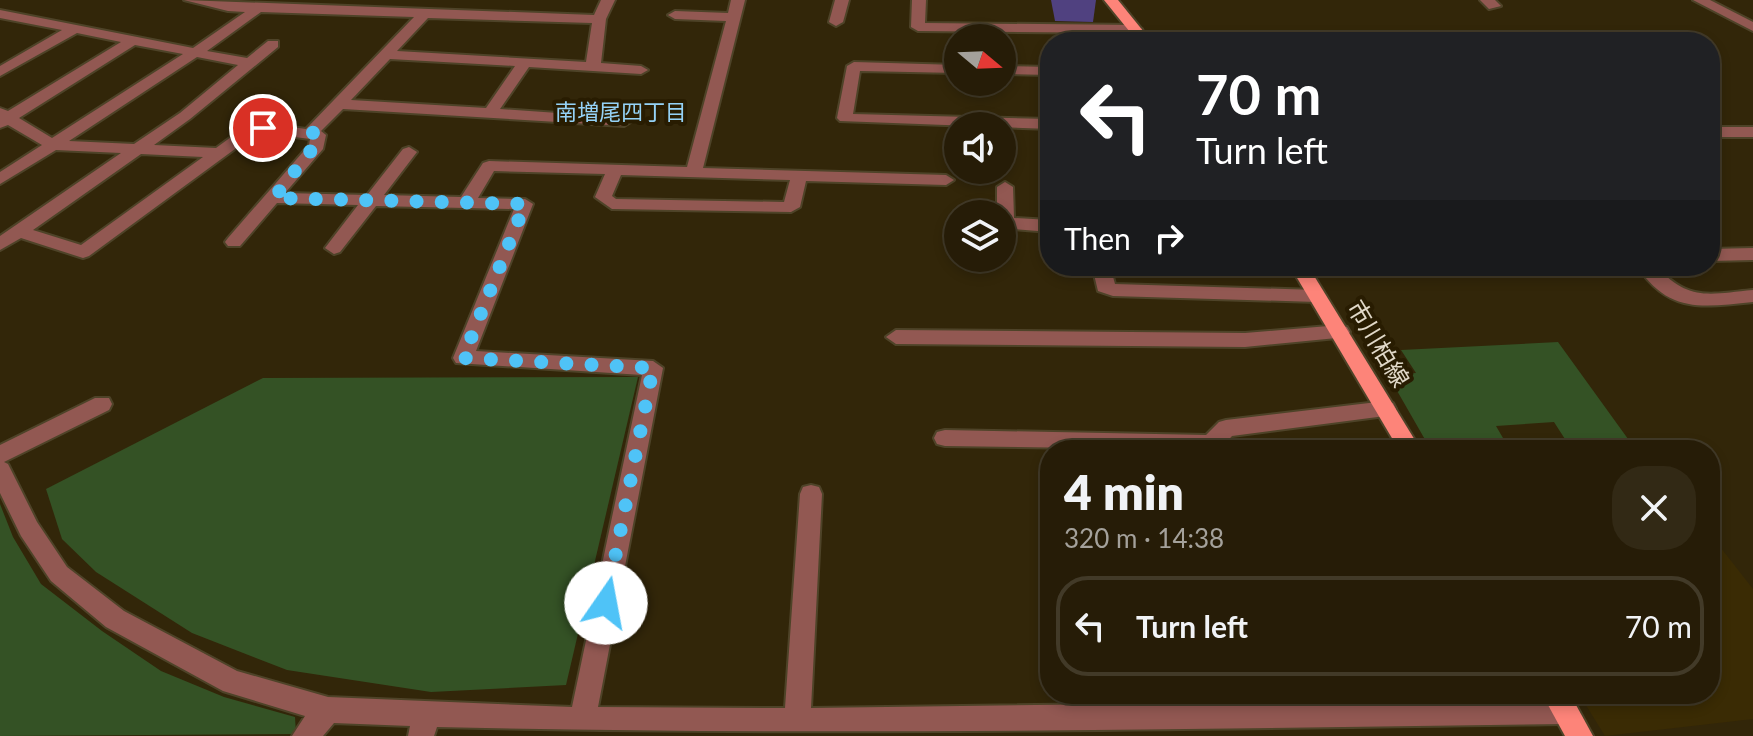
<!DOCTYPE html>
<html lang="en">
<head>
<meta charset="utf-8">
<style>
	:root { --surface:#261c07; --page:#322915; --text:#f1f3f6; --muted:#a4a19b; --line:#423a28 }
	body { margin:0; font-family:Lato,"Noto Sans JP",sans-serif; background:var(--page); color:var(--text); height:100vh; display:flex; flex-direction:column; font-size:30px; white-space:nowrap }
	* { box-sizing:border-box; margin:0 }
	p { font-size:26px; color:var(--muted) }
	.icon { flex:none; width:44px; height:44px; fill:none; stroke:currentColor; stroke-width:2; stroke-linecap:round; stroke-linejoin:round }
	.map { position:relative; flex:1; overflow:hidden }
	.drawer { position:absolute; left:1040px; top:440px; width:680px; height:264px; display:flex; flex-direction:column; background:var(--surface); border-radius:32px; box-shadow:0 4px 12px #0003,0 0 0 2px var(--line) }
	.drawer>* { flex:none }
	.guide { position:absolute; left:1040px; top:32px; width:680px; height:244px; border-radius:32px; box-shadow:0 4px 12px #0003,0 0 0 2px var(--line); background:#202124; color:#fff; overflow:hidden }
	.needle { width:52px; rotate:109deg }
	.controls { position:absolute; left:944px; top:24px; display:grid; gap:16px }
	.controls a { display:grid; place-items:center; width:72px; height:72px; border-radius:50%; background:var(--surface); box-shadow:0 4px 12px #0003,0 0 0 2px var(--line); font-size:40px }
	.pin { position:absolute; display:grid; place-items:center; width:68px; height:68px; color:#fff; margin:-34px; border:4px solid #fff; border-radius:50%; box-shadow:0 2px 8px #0007 }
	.me { position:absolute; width:88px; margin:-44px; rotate:12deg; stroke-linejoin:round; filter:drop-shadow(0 0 6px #0008) }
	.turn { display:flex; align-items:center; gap:28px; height:168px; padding:0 24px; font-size:36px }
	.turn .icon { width:104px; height:104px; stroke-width:2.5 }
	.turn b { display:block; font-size:56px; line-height:68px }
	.then { display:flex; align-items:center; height:76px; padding:0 24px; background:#0003; gap:16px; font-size:30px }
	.round { display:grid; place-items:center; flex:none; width:84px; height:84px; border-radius:32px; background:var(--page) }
	.head { display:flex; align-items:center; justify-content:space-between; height:136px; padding:0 24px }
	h1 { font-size:48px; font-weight:800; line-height:60px }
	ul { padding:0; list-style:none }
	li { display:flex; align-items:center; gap:24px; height:100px; margin:0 16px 12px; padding:0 8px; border:4px solid var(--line); border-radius:32px }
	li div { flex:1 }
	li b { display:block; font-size:30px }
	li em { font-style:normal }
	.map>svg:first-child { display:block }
</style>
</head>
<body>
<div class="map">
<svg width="1753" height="736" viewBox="0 0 1753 736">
	<rect width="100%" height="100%" fill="#322609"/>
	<polygon fill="#3a2b04" points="1710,534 1753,589 1753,719 1605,736 1579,694 1710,694"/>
	<g fill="#345225">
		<polygon points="1558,342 1636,450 1572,450 1554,422 1496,426 1510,450 1431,450 1388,375 1416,373 1401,350"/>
		<polygon points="638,377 566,685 431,692 287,670 192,633 96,572 62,539 46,489 263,378"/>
		<polygon points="0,504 13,537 41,584 102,631 161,671 224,697 295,717 296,734 0,736"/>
	</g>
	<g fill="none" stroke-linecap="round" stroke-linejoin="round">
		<defs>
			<g id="minor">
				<path d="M184,0L594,15L601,0H615L606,19L601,63L641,66L648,70L641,74L529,67L500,109L629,118L632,121L624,126L343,109L321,131L326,135L323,149L285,193L367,195L403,149L409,147L417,152L384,195L461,197L483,163L489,161L687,167L726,21L675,19L668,15L675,11L728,13L731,0H745L703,168L946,175L954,180L946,185L806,181L800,207L791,212L612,209L595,197L605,174L494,171L478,198L525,199L533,204L476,351L653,361L663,368L598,707L785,708L800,494L803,487L811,485L819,487L822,494L811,708L1565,698L1574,702L1578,711L1574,720L1565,724C1189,729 812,736 437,727L434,736H408L410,726L334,723L323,736H292L305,716L223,691L106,627L51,581L21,536L0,493V445L95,398H109L112,404L109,410L4,462L8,464L37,522L67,567L124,611L237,671L328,697L572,707L642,375L456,363L453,358L514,209L376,206L340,252L334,254L325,248L358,205L277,203L240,246H228L225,242L228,238L309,145L310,139L264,133L250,138L89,256L83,258L21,238L0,250V236L121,153L56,150L0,184V172L42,145L8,125L0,128V108L8,111L121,42L77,33L0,76V66L62,30L0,18V10L193,48L245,12L228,11ZM261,12L414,17L306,129L263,123L238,132L216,148L154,145L190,119L278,47V41H268L247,58L207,51ZM428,18L592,23L586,62L397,51ZM135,45L183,54L52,138L19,118ZM197,57L238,65L180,113L134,144L69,141ZM390,59L515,66L486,108L351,100ZM141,154L203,157L81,245L33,230ZM621,175L790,180L784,202L616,199L612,196Z"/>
				<polygon points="835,0 849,0 843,22 836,26 829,22"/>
				<polygon points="912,0 926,0 925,23 1135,25 1142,29 1135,33 918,31 911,27"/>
				<polygon points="1480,0 1495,0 1501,6 1489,9"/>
				<polygon points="1693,0 1710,0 1753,22 1753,31"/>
				<polygon points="1315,34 1320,35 1320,41 1136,40 1143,36"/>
				<polygon points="854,62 958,65 958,73 860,71 853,114 1050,119 1050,129 840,121 837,118 847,66"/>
				<polygon points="1002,66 1050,67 1050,75 1002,74"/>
				<rect x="1710" y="127" width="43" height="10"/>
				<polygon points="1005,182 1013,187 1014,218 1050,220 1050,232 1002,228 1002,214 997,214 997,187"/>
				<polygon points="1753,248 1753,260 1710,261 1710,249"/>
				<polygon points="1092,266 1110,266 1115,284 1317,290 1326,296 1317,302 1113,296 1098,291"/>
				<polygon points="1508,266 1526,266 1527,267 1518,273"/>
				<path d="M1637,266H1656C1689,302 1709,294 1753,290V302C1702,307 1669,314 1637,266Z"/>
				<polygon points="1340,325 1347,327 1350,332 1347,337 1245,347 896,344 886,337 896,330 1245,333"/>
				<polygon points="1386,401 1393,403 1396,409 1393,415 1232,436 1219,450 945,446 937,444 934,438 937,432 945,430 1206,435 1219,422 1226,420"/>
			</g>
			<g id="major">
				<polygon points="1104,0 1118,0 1152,42 1138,42"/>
				<polygon points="1290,266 1308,266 1421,450 1399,450"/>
				<polygon points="1542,694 1570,694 1593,736 1565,736"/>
			</g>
		</defs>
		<use href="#minor" stroke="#4e4328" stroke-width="4"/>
		<use href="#major" stroke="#4e4328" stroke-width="4"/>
		<use href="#minor" fill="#925852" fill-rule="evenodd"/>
		<use href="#major" fill="#fd8479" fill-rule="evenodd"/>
	</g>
	<polygon fill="#504180" points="1051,0 1096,0 1093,22 1055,21"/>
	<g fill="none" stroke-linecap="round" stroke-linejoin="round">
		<polyline stroke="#4fc3f7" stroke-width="14" stroke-dasharray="0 25.2" points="263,128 312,132 320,139 274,198 525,204 463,358 653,368 606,603"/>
	</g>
	<g text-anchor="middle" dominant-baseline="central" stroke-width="8" stroke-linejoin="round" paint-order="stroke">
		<g font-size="22" fill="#95d2f6" stroke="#281c01">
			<text x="621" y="111">南増尾四丁目</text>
		</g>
		<g font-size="24" fill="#e1d9c9" stroke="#281c01">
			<text transform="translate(1379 343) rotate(59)">市川柏線</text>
		</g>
	</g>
</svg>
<div class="controls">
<a><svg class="needle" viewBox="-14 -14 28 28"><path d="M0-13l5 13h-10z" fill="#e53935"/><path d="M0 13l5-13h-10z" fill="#a4a19b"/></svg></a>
<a><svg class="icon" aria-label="sound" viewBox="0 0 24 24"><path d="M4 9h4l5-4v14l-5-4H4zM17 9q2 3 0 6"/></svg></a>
<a><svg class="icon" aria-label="layers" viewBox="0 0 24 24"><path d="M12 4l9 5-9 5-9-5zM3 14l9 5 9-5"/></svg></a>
</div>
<div class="pin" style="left:263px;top:128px;background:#d93025"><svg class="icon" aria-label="arrive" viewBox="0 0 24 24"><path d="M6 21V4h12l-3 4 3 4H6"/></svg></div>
<svg class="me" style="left:606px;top:603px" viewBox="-20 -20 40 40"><circle r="19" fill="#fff"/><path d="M0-13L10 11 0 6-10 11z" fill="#4fc3f7"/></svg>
<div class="guide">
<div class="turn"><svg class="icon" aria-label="left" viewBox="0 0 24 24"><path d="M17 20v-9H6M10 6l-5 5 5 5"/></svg><div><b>70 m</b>Turn left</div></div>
<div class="then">Then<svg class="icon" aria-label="right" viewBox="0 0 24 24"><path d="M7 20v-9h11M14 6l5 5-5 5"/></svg></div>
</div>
<section class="drawer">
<div class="head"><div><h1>4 min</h1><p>320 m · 14:38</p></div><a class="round"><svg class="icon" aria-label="close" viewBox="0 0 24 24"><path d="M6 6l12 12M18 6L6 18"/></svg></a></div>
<ul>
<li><svg class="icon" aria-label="left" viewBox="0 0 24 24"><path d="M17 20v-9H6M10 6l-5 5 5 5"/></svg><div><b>Turn left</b></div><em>70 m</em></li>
</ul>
</section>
</div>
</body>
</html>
